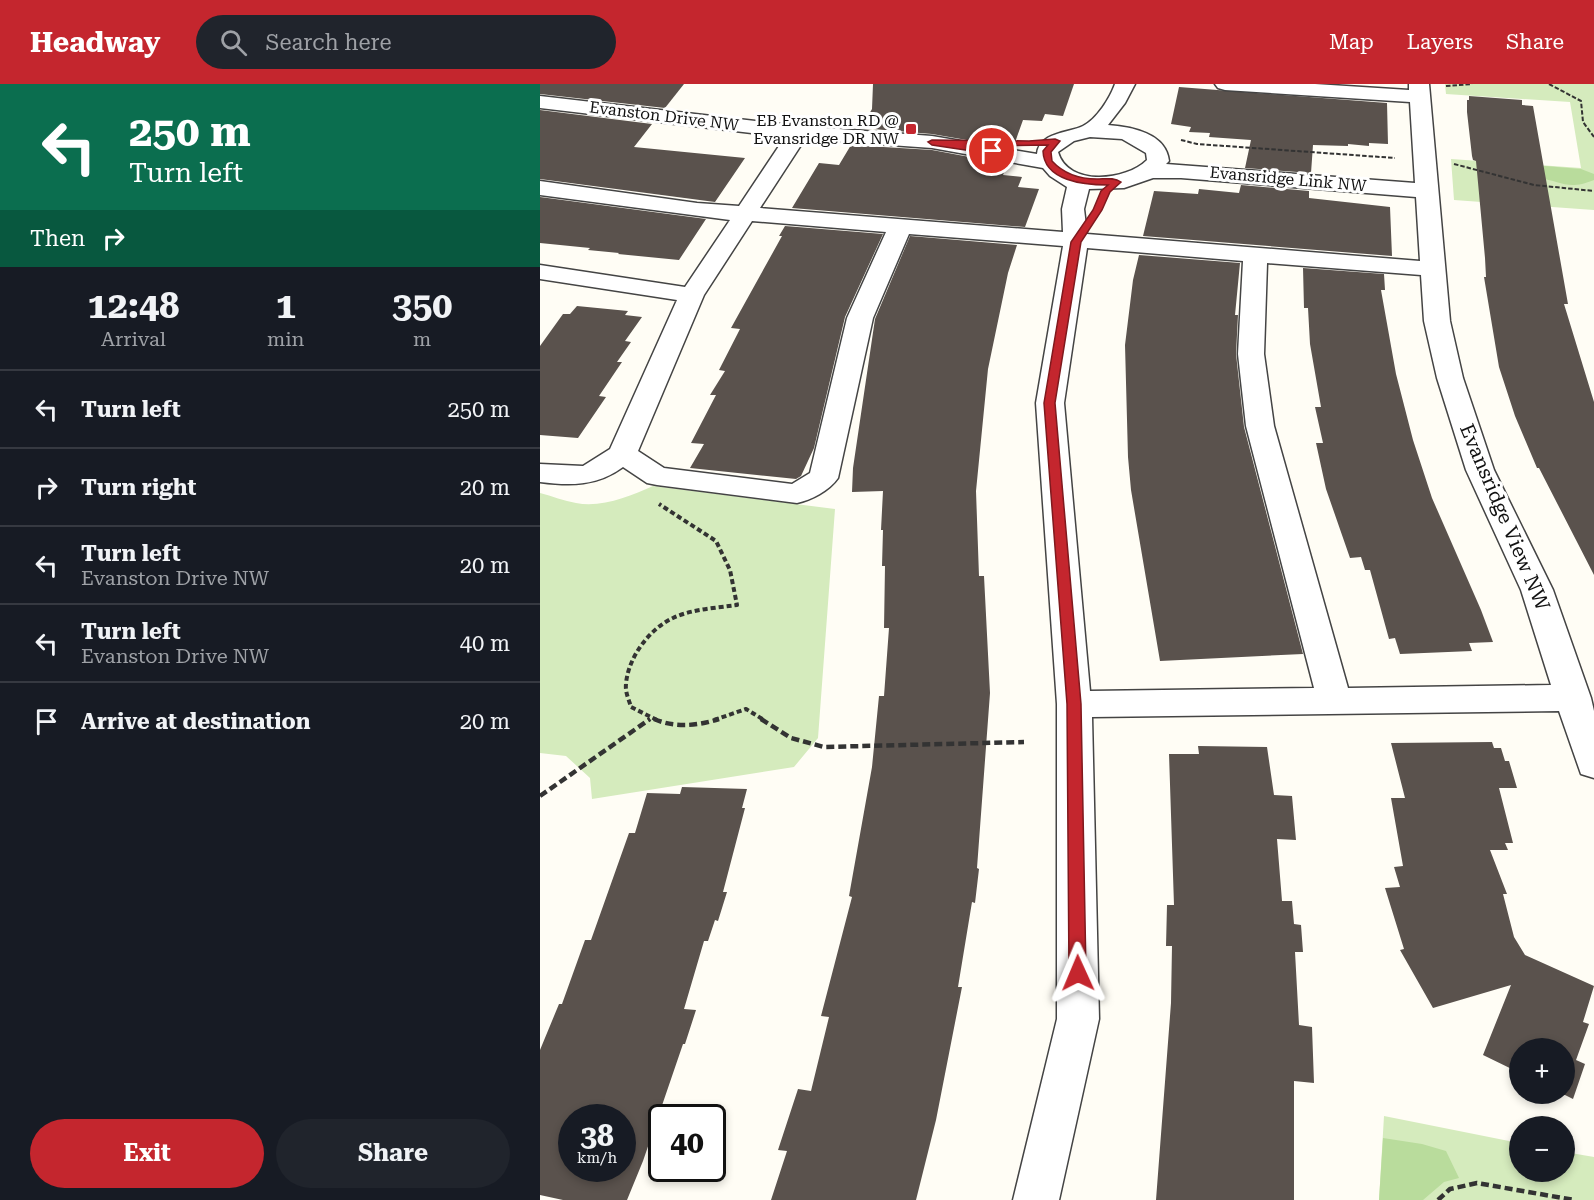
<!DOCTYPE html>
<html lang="en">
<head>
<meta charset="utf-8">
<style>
	:root { --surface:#171b24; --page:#20242c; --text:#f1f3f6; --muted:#9ea1a6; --line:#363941; --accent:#c4262e }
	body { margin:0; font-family:"Roboto Serif",serif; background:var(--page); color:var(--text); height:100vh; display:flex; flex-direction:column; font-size:22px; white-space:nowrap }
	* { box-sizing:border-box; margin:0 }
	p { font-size:20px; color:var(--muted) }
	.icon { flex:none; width:33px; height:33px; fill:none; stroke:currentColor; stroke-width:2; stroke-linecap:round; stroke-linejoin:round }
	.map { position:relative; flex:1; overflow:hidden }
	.details { display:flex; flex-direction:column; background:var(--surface); width:540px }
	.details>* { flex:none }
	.top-card { background:#0b6e4f; color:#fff; overflow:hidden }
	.tools { position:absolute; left:969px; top:954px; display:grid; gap:12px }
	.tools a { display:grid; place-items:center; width:66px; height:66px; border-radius:50%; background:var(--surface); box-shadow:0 3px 9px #0003; font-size:30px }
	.speed { position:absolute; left:18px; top:1020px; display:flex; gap:12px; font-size:30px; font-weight:700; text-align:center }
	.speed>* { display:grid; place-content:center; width:78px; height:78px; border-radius:50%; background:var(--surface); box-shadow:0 3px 9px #0003; line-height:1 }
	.speed small { font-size:15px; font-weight:400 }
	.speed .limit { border:3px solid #111; border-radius:9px; background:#fff; color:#111 }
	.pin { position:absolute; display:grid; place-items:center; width:51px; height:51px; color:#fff; margin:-26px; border:3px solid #fff; border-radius:50%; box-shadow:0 2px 6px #0007 }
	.me { position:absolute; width:66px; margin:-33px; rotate:359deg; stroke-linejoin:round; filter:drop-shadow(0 0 4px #0008) }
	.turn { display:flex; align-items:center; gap:21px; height:126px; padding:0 30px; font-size:27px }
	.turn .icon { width:78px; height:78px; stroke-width:2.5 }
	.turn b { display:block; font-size:42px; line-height:51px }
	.then { display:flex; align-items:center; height:57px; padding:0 30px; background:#0003; gap:12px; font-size:22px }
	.eta { display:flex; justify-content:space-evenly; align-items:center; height:102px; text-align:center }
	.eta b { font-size:36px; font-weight:700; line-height:42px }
	.button { display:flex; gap:12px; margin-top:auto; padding:12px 30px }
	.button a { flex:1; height:69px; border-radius:36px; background:var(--accent); color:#fff; font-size:24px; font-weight:700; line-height:69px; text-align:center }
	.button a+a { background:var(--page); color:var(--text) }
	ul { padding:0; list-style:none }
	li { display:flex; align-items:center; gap:18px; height:78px; padding:0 30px; border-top:2px solid var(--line) }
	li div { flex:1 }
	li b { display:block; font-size:22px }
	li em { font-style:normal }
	header { display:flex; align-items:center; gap:36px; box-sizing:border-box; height:84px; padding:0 30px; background:var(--accent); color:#fff }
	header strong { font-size:28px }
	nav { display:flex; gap:33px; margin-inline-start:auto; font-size:21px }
	.search { width:420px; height:54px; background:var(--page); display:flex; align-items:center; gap:15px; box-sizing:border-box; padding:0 21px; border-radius:33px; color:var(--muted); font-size:22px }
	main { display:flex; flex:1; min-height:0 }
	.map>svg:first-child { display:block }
</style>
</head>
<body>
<header>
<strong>Headway</strong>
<div class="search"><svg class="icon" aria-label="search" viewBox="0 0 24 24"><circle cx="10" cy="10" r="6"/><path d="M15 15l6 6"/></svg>Search here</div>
<nav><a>Map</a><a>Layers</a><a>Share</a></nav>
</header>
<main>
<section class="details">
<div class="top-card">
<div class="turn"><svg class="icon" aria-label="left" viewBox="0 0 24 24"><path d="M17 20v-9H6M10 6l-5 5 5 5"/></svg><div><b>250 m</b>Turn left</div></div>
<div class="then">Then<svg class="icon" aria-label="right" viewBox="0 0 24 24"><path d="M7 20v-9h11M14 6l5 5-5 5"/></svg></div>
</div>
<div class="eta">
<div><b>12:48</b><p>Arrival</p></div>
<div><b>1</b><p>min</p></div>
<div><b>350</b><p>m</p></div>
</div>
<ul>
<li><svg class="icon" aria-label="left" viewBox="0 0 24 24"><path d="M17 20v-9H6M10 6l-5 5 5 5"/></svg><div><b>Turn left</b></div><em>250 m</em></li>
<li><svg class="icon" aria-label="right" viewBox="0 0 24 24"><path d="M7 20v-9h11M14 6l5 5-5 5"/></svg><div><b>Turn right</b></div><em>20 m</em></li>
<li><svg class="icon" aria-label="left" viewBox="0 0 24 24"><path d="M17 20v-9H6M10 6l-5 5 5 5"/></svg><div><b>Turn left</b><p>Evanston Drive NW</p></div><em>20 m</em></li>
<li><svg class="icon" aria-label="left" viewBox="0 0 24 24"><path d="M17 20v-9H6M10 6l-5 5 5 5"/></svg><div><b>Turn left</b><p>Evanston Drive NW</p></div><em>40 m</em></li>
<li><svg class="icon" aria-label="arrive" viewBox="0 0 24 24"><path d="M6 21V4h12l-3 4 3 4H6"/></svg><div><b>Arrive at destination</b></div><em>20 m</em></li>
</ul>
<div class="button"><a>Exit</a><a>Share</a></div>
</section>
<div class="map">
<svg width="1054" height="1116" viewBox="0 0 1054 1116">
	<rect width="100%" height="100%" fill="#fffdf5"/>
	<g fill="#d5ebbd">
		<polygon points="905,0 1054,0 1054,126 914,116 911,75 1041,84 1030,18 906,10"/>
		<path d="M113,402L295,425L278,654L254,683L52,715L50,694L26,672L0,669V409C12,412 24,417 36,419C62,424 90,412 113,402Z"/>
		<polygon points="844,1032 979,1059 980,1088 1024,1088 1025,1068 1054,1073 1054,1116 839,1116"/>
	</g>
	<g fill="#b9dc9c">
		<path d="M1005,82L1041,85L1054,90V96C1027,107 1022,97 998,94L992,84Z"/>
		<polygon points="843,1054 882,1060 906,1067 919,1094 904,1098 883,1116 839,1116"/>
	</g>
	<g fill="#5a524d" fill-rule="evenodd">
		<polygon points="0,0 144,0 125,24 0,10"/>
		<polygon points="333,0 534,0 523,32 505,30 502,37 483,36 473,64 392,50 321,44 332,25"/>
		<polygon points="639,3 847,19 848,60 829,59 829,62 808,60 808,62 773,61 771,89 705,84 711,56 669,53 670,49 649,48 651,43 631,40"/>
		<polygon points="929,12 982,16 982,21 993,22 1028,220 1024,220 1054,318 1054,491 999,384 997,384 975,332 959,283 944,193 946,193 945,174 936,77 933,76 932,72 927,28 927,16 929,16"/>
		<polygon points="0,26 112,40 94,63 205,74 175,118 0,95"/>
		<polygon points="311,61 392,66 467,80 463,91 482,93 478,103 499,105 485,143 252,124 279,79 299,81"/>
		<polygon points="701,101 769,107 769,114 850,123 852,172 603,152 614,107 658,110 659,105 699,109"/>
		<polygon points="0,113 166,135 139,176 78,170 79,169 48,166 50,164 0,159"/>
		<polygon points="245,142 343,150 305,233 274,364 261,392 256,395 150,384 164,360 151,359 176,311 170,311 185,287 179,286 200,245 191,244 242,152 239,152"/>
		<polygon points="370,152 477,161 468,189 448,285 436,407 439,492 444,492 450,609 437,784 439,785 435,819 432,818 418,903 422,903 396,1036 376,1116 231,1116 247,1067 238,1066 258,1005 271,1007 289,933 281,932 312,813 309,812 332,683 339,612 344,612 349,544 344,544 345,482 342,482 343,446 341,446 343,407 312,408 313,384 335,235"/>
		<polygon points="599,171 700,179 695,231 698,231 696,270 704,343 763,570 620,577 591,406 588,373 585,261 593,196"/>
		<polygon points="763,184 844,190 845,206 841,206 856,290 873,356 892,414 941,526 953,558 929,559 932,567 860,570 855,554 849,555 830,486 825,486 821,473 810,474 786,405 776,359 783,359 775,323 781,323 770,260 768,224 764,224"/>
		<polygon points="37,222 88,227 85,231 102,233 85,257 91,258 77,278 82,278 59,312 66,313 38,354 0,351 0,262 23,230 30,230"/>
		<polygon points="952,658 954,664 961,664 965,677 969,677 977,704 959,704 973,759 965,759 968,766 950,766 967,810 963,810 974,853 985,871 1054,902 1043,938 1049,940 1036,976 1045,980 1033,1015 1023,1010 1024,1010 1024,964 980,964 980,989 943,971 971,901 893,924 860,866 864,865 845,804 860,803 854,783 863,782 851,714 865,714 851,659"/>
		<polygon points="658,662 727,663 734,711 752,712 756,756 737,755 742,817 752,817 754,840 761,841 763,868 755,868 759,941 772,943 774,999 754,997 754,1116 616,1116 631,919 632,862 626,862 627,821 634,821 629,670 659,670"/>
		<path d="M142,703L207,705L202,724H205L183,808H187L178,837L175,836L168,857H164L144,925L156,926L145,960H143L103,1077L87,1116H23L0,1111V966L19,920H22L45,856H51L89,749H95L107,709L140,710ZM32,1034H82V1084H32Z"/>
	</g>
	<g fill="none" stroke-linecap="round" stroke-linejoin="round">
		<defs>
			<path id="minor" d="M575,0H595L585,19L568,41C592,43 626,49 629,77L626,80L875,99L870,18L685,6L678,4L675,0H775L869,6V0H889L910,237L923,294L954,386L1013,506L1051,614L1054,627V694L1041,690L1019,627L552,633L559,935L519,1116H473L517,935V620L496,319L523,162L369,150L333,234L298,394C289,407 271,416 257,419L117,401L107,399L83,383C57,402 31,402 0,398V380L43,382L70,365L137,216L0,195V181L145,203L190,136L0,111V97L157,119L199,122L245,53L0,24V12L259,42L392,52L497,70C499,48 529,49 543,42C557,35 570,14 575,0ZM550,53L582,55L606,69L607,76C586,97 528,103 518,68L534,57ZM265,55L392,64L503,84L510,92L527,103L522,125L523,148L220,124ZM613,94H641L876,113L880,177L547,150L544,125L549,105L584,104ZM212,137L346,148L307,234L270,389L252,400L124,384L98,367L164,211ZM547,164L703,177L698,270L706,342L774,604L550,607L524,319ZM727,179L881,191L884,237L897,294L926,386L981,506L1011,601L808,604L734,342L724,270Z"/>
		</defs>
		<use href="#minor" stroke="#444" stroke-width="3"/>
		<g stroke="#333" stroke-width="2" stroke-dasharray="4.5 2" stroke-linecap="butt">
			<polyline points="1009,0 1041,17 1043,38 1054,53"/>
			<polyline points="906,2 932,0"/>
			<polyline points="641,56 657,60 855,74"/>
			<polyline points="914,80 994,101 1054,107"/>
		</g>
		<g stroke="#333" stroke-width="4" stroke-dasharray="5 3" stroke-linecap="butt">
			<polyline points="108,636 110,635"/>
			<path d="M117,636L91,623C89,616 85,608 86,600C88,574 109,545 133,534C152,525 176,524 197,521L190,486L176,457L119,420"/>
			<polyline points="174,636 206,625 224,636"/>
		</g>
		<g stroke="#333" stroke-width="4.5" stroke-dasharray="8 4" stroke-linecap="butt">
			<path d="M114,635C135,644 157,642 179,635"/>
			<polyline points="221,635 251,654 284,663 484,658"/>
			<polyline points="0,712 110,635"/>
			<polyline points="898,1116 910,1105 937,1099 1034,1116"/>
		</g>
		<use href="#minor" fill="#fff" fill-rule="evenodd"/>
	</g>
	<path fill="#c4262e" stroke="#7f191e" stroke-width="1.5" d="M515,55L520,57L511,68L512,77C524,90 540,95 557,95C565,95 574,93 581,98L570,108L562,126L541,158L515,319L541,620L546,889L544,894L538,896L532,894L529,889L527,620L504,319L531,158L553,126L561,107L568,101C544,101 504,97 503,67L508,61L432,62L455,65V69L452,70L392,61L388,58L392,56L489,57Z"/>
	<rect fill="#c4262e" stroke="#fff" stroke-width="2" x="365" y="39" width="12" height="12" rx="3"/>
	<g text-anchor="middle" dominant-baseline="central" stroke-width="6" stroke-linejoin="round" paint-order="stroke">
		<g font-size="16" fill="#111" stroke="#fff">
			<text transform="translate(124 32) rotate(7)">Evanston Drive NW</text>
			<text transform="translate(748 95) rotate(5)">Evansridge Link NW</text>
		</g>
		<g font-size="16" fill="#111" stroke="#fff" text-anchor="end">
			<text x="359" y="36">EB Evanston RD @<tspan x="359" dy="18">Evansridge DR NW</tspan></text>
		</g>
		<g font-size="20" fill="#111" stroke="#fff">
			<text transform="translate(965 433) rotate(67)">Evansridge View NW</text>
		</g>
	</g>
</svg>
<div class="tools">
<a>+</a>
<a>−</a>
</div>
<div class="speed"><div>38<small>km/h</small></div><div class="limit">40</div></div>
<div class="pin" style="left:452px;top:67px;background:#d93025"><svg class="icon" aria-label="arrive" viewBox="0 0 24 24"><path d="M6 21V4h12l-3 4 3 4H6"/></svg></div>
<svg class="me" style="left:538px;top:889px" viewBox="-20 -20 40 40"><path d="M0-17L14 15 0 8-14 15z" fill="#c4262e" stroke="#fff" stroke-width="4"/></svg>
</div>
</main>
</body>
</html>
